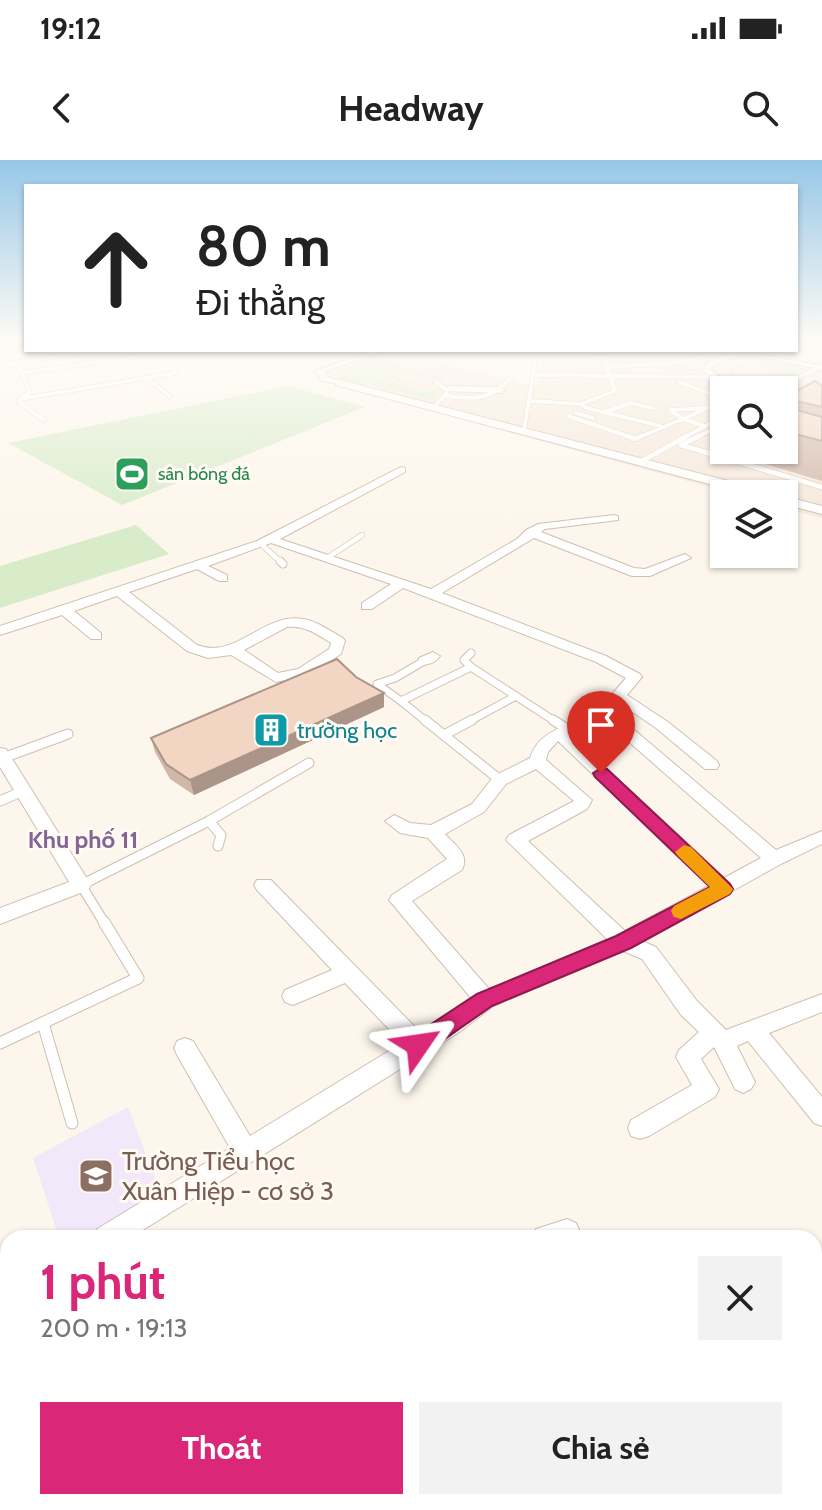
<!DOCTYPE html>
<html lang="vi">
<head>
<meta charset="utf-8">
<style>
	:root { --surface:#fff; --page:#f2f2f2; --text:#222; --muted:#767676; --accent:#db2777 }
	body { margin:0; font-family:Cabin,sans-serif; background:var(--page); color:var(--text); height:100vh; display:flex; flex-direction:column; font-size:30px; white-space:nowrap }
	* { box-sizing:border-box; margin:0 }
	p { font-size:26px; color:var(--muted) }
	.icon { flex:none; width:44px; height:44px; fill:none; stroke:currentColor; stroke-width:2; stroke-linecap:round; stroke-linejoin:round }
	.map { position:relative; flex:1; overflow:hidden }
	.sheet { position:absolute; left:0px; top:1070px; width:822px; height:280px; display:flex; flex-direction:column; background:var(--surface); border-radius:24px 24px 0 0; box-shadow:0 2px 6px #0004 }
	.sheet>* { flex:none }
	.guide { position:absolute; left:24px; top:24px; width:774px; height:168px; border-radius:0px; box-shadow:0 2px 6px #0004; background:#fff; color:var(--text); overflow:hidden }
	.controls { position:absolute; left:710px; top:216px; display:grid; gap:16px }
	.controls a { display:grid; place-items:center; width:88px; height:88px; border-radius:0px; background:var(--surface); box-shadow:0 2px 6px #0004; font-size:40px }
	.pin { position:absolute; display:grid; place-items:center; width:68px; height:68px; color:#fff; margin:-82px -34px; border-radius:50% 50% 50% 0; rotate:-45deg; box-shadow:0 0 8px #0007 }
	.pin .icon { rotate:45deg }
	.me { position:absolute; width:88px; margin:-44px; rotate:58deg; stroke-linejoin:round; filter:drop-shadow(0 0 6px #0008) }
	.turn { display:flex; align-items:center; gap:28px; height:168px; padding:0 40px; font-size:36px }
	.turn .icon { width:104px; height:104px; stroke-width:2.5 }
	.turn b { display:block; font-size:56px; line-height:68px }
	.round { display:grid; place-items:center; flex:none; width:84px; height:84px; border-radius:0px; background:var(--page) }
	.head { display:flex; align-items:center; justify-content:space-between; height:136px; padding:0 40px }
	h1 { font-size:48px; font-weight:700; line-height:60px; color:var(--accent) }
	.cta { display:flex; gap:16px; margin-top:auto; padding:16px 40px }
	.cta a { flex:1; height:92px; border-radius:0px; background:var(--accent); color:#fff; font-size:32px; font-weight:700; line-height:92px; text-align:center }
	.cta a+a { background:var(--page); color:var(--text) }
	.status { display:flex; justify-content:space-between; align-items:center; height:56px; padding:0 40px; background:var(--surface); direction:ltr }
	.status svg { height:22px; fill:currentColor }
	header { display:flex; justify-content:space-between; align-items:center; height:104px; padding:0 40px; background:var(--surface); font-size:36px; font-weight:700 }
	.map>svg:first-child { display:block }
</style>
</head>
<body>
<div class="status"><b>19:12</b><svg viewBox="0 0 49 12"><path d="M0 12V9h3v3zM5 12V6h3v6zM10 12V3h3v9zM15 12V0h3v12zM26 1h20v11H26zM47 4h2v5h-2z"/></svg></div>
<header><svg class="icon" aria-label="back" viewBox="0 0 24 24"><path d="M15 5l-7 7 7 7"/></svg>Headway<svg class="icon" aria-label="search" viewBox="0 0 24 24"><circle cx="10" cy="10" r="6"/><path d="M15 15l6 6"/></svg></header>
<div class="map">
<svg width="822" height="1350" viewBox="0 0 822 1350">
	<rect width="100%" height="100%" fill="#fdf6ec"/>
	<path fill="#f5e8da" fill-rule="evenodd" d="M796,180H822V358L784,348V334H734L328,222L320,214L328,205L388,190L536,226L546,193L551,190H796ZM724,230H784V290H724Z"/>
	<polygon fill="#f3e8fa" points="128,947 161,1034 86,1078 59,1078 33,998"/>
	<g fill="#d8ecc9">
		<polygon points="374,194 403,207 374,218 422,231 432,228 441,229 433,240 343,219 339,215 356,199"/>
		<path d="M757,198L796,204L808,209L797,214L786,211L797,215C768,229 743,238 714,215H730L752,223L783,211L781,208L761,204Z"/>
		<polygon points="288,226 365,247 122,345 8,283"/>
		<polygon points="136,365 169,394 0,448 0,406"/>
	</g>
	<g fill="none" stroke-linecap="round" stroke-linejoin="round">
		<defs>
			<g id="service-far4">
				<polyline points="672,190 661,194 675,203"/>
				<polyline points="784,190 807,196 822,193"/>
				<polyline points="0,200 18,206 30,232 20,239 20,243 44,260"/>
				<polyline points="12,203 102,190"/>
				<polyline points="606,207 675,203 707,196"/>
				<polyline points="21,213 148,195 158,195 176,213"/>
				<polyline points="534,215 714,217"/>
				<polyline points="146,218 170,236"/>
				<polyline points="679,222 724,239"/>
				<polyline points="773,230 822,206"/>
				<path d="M447,236C476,240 490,240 511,218"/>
				<polyline points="20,239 176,213"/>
				<polyline points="530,241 581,244 615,231 603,197 566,194 566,190"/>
				<polyline points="581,244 586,248 661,266"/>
				<polyline points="435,246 448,231 436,222"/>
				<polyline points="708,248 670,250 683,259 724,241"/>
				<polyline points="605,252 630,243 652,248"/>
				<polyline points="576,253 593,258"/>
				<polyline points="568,256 633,278"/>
				<polyline points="524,270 536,197"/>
				<polyline points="637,278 683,259 704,266"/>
				<polyline points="683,278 724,256"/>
				<polyline points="695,278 724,264"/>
			</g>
			<g id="service-far3">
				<polyline points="627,276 635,279 641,276"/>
				<polyline points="699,276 681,285 822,327"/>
				<polyline points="642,301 687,276"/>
				<polyline points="261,384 282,403"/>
				<polyline points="327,398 362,375"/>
			</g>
			<g id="service-far2">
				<polyline points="280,401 283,404"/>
				<polyline points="471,493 464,500 471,507 556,562"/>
				<polyline points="424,501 395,518 377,524 401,541 471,507"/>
				<polyline points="401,541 427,562"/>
				<polyline points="468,562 516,536"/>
			</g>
			<g id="service-far1">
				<polyline points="425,560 500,620"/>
				<polyline points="553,560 569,570"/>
				<polyline points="444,575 472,560"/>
				<polyline points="3,598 68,574"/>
				<polyline points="0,641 23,631"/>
				<polyline points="209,661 221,675 218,686"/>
				<polyline points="105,764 81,725 209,661 309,603"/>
			</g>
			<g id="service">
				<polyline points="43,863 72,963"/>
				<polyline points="0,883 138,818 104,762"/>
			</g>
			<g id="minor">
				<polygon points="375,190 387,190 324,212 328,217 343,221 343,225 322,221 315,211"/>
				<path d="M730,194L762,195L822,206V210C790,203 742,187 712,207L711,210L726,221L757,230C735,230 719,226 703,211C706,199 719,197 730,194Z"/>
				<polygon points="448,226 501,227 505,230 501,233 445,231"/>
				<path d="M401,307L405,308V312L280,379L431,429L517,379L526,370L538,364L614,355L618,356V360L545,369L541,372L634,408L645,409L685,394L691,398L650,416H632L534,378L442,433L606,496L640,514L642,517L627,535L668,562L717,601L719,605L717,609H705L656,568L619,543L612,551L776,690L822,671V684L781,704L642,781L656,787L697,841L726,870L822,834V852L769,873L822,937V966L814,963L748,881L737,886L755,922L751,929L743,933L735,929L714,887L701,899L719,929L715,937L649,976L640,979L631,976L628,968L631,960L692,925L676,897L679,890L699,872L681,855L642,799L623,791L493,846L461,871L130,1078H93L97,1069L230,988L177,895L174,888L177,881L185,878L193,881L250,976L402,883L345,823L293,845L285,842L282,836L285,830L332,810L257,730L254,725L257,720H271L420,872L471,838L389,740L392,735L447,699L428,678L400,673L385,661L394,655L410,663L431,665L472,644L494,616L530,598C539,568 573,566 595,550C608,541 616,529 626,518L596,502L403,428L372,449H362V443L391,424L271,383L208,406L227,415V421H219L197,409L129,432L197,485C237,500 263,452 303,459C317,461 330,471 343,478L345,481L341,494L308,515L276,522L231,495L208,498L187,491L117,436L74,451L101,473V479H91L62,455L0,475V466L257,381ZM287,467C304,465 317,474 331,483L329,489L298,509L278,513L244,490ZM603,559L761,698L724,718L570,575ZM558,581L709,726L625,771L528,681L587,649L592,640L546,600L548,592ZM536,609L574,641L509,675L506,680L608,780L489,829L412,741L462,710C470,694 455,685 445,674L484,652L506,624Z"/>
				<path d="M433,492L440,496C435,503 427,506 419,504V498Z"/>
				<polygon points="0,588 6,589 91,725 88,730 0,764 0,748 69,722 0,607"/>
				<polygon points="567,1059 576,1063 580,1072 578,1078 532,1078 536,1069"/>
				<polygon points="8,1124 8,1154 0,1157 0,1127"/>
				<polygon points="822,1187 822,1218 814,1222 814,1191"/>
				<polygon points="99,1342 139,1342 136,1350 96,1350"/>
				<polygon points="602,1342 642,1342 639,1350 599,1350"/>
			</g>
			<g id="tertiary">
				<polygon points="340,220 767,331 769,334 747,334 336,225 336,221"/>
				<polygon points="784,336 822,346 822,354 784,344"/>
			</g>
		</defs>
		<use href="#service-far4" stroke="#d1beb0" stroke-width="5"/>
		<use href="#service-far3" stroke="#d1beb0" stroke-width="6"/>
		<use href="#service-far2" stroke="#d1beb0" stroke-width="9"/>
		<use href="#service-far1" stroke="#d1beb0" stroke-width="11"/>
		<use href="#service" stroke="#d1beb0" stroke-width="13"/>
		<use href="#minor" stroke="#d1beb0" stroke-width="2"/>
		<use href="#tertiary" stroke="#d1beb0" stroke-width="2"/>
		<g stroke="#d9b8a5" stroke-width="2" stroke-dasharray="1 3" stroke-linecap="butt">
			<polygon points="756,205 782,209 754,222 730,213 733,207"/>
			<polygon points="406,211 441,219 425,227 388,218"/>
		</g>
		<use href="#service-far4" stroke="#fff" stroke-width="4"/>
		<use href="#service-far3" stroke="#fff" stroke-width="5"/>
		<use href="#service-far2" stroke="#fff" stroke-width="7"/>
		<use href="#service-far1" stroke="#fff" stroke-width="9"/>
		<use href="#service" stroke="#fff" stroke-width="11"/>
		<use href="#minor" fill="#fff" fill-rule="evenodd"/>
		<use href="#tertiary" fill="#fff" fill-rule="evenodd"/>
	</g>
	<g fill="#d1b7a8">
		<polygon points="822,226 822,321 735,295 736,290 784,290 784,238"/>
		<polygon points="384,547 194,635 170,619 155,592 151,578"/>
	</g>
	<polygon fill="#aa9588" points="384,533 384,547 194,635 190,620"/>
	<g fill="#f3d5c3" stroke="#aa9588" stroke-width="2">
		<polygon points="815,221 822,226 822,247 791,240 789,245 793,249 822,257 822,281 784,271 784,238"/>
		<polygon points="337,499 356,517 384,533 190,620 166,604 151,578"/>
	</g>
	<linearGradient id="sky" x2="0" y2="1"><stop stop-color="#97c7e8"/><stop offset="0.49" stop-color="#fefbf6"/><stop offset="1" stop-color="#fefbf6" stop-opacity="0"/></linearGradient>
	<rect width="822" height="369" fill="url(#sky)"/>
	<polygon fill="#db2777" stroke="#8e194d" stroke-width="2" points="601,608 607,609 730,724 733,729 730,734 631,788 492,846 426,892 418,895 410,892 407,885 410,878 477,834 616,776 710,727 595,617 593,613"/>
	<polygon fill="#f59e0b" points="684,685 691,687 733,729 730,734 681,759 674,757 671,751 674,746 710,727 678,696 675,692"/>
	<defs>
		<symbol id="stadium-square" viewBox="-11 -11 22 22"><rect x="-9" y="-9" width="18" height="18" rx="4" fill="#2e9e5b" stroke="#fffaf3"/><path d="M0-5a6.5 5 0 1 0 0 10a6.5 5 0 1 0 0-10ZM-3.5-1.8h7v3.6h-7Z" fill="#fff"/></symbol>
		<symbol id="building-square" viewBox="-11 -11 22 22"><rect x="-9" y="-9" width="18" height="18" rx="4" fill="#0f9aa8" stroke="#fffaf3"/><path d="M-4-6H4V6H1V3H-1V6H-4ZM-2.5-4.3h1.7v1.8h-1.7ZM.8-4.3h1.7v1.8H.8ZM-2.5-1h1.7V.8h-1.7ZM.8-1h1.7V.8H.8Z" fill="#fff"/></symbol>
		<symbol id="school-square" viewBox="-11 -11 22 22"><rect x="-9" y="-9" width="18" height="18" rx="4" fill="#8d6e63" stroke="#fffaf3"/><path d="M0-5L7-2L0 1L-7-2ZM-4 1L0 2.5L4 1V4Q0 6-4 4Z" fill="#fff"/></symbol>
	</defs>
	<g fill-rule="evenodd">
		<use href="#stadium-square" x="112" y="294" width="40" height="40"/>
		<use href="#building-square" x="251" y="550" width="40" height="40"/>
		<use href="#school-square" x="76" y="996" width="40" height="40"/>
	</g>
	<g text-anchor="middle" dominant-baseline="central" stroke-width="6" stroke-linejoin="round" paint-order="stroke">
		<g font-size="18" fill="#27864d" stroke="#fffaf3" text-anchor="start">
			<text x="158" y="314">sân bóng đá</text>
		</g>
		<g font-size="22" fill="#0d838f" stroke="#fffaf3" text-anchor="start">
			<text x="297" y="570">trường học</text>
		</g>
		<g font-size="24" font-weight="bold" fill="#846695" stroke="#fffaf3">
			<text x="83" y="679">Khu phố 11</text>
		</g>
		<g font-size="26" fill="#785e54" stroke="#fffaf3" text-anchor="start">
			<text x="122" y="1001">Trường Tiểu học<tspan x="122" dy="30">Xuân Hiệp - cơ sở 3</tspan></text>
		</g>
	</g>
</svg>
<div class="controls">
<a><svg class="icon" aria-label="search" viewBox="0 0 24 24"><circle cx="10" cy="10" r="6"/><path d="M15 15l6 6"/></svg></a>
<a><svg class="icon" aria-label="layers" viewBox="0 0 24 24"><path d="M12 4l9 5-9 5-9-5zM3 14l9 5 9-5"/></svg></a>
</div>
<div class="pin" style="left:601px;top:613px;background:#d93025"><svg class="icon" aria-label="arrive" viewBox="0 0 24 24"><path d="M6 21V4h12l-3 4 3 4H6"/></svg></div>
<svg class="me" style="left:418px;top:885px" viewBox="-20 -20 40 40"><path d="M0-17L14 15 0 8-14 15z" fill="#db2777" stroke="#fff" stroke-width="4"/></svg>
<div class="guide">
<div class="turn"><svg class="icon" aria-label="ahead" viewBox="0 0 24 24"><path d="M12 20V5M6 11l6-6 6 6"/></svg><div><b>80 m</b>Đi thẳng</div></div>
</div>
<section class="sheet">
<div class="head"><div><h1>1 phút</h1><p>200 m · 19:13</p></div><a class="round"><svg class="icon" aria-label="close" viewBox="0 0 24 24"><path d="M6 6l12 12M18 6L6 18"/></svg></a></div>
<div class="cta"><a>Thoát</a><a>Chia sẻ</a></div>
</section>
</div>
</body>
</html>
